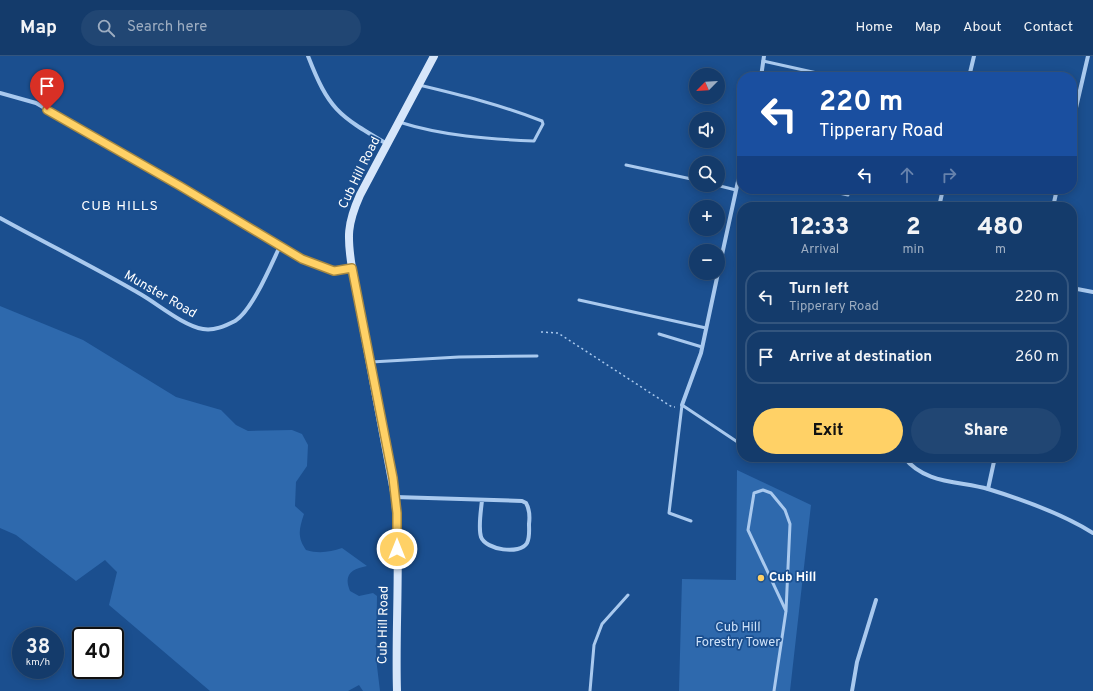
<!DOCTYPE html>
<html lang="en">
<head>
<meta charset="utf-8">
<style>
	:root { --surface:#143b6b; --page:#214673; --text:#f1f3f6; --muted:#9dadc1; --line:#33557e; --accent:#ffd166 }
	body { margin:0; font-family:Overpass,sans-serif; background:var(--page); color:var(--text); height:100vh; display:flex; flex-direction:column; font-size:15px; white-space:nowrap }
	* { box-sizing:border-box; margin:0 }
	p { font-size:13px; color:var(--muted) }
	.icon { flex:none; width:22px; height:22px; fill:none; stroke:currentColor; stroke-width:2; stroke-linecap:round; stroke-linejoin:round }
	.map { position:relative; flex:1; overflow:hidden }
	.drawer { position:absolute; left:737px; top:146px; width:340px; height:260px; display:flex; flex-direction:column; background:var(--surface); border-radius:16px; box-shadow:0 2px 10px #0003,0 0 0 1px var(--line) }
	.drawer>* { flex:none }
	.banner { position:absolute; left:737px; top:16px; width:340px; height:122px; border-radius:16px; box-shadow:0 2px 10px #0003,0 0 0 1px var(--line); background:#1a4fa0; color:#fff; overflow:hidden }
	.needle { width:26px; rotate:246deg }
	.controls { position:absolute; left:689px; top:12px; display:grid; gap:8px }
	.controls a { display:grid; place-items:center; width:36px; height:36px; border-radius:50%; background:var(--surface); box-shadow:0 2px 10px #0003,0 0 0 1px var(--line); font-size:20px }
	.speed { position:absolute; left:12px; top:571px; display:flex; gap:8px; font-size:20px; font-weight:700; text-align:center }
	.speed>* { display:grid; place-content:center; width:52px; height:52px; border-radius:50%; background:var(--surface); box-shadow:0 2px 10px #0003,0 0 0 1px var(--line); line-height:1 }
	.speed small { font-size:10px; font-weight:400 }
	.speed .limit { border:2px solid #111; border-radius:6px; background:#fff; color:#111 }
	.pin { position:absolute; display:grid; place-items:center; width:34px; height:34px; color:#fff; margin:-41px -17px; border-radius:50% 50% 50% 0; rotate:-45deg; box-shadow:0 0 4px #0007 }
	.pin .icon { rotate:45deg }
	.me { position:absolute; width:44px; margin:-22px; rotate:0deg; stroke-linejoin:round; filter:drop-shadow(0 0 3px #0008) }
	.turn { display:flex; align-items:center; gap:14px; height:84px; padding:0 16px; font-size:18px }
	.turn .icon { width:52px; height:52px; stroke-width:2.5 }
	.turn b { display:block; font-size:28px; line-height:34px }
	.lanes { display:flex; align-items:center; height:38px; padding:0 16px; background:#0003; justify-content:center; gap:20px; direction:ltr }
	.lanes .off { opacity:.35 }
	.eta { display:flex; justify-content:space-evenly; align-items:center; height:68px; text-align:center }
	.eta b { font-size:24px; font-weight:800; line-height:28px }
	.action { display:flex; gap:8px; margin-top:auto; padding:8px 16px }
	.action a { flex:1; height:46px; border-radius:24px; background:var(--accent); color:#111; font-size:16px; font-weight:800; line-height:46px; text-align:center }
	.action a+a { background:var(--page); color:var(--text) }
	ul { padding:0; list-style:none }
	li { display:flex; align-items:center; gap:12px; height:54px; margin:0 8px 6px; padding:0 8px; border:2px solid var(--line); border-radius:16px }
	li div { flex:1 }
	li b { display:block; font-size:15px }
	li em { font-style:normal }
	header { display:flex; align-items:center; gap:24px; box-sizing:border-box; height:56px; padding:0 20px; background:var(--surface); border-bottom:1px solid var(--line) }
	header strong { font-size:19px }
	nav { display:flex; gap:22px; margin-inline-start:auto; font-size:14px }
	.search { width:280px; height:36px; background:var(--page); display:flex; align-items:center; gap:10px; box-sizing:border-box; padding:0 14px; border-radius:22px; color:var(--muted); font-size:15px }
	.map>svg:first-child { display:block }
</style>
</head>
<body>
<header>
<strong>Map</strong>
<div class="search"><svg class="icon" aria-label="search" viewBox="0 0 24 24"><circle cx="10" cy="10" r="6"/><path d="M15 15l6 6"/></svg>Search here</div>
<nav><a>Home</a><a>Map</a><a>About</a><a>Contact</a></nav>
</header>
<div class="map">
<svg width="1093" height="635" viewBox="0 0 1093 635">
	<rect width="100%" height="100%" fill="#1b4f8f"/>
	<g fill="#2e69ad">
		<path d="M0,250L83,284L176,341L221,354L236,369L248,375L292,374L302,378L308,389L307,410L296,426L295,450L304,458C299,473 297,481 306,494C319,498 330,496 342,492L367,510C352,513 343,518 350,535L359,540L373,537L377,540L376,602L380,635H363L359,629L348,635H210L109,549L117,516L105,504L76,525L16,479L0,472Z"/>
		<polygon points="737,414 811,449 790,635 679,635 682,523 736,524"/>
	</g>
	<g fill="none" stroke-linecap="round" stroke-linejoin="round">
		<polyline stroke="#a9c9ee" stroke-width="1.5" stroke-dasharray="2 3" stroke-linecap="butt" points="541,276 558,277 672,351 675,351"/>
		<g stroke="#a9c9ee" stroke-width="3">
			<polyline points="763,5 835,21"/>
			<path d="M399,66C443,80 489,83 534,85L543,68L542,65C501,49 461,39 419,29"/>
			<polyline points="626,109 696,124"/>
			<polyline points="716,129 736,134"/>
			<polyline points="821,133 848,139"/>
			<polyline points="579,244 706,272"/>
			<polyline points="659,278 702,291"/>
			<polyline points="371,306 459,301 537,300"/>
			<polyline points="691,465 669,457 682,349 742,389"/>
			<polyline points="590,635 594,589 602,568 628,539"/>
			<polyline points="774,635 786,555 790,468 785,454 771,437 763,434 754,437 748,474 786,555"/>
		</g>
		<g stroke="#a9c9ee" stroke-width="4">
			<path d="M308,0C329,54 338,59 387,88"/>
			<polyline points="761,21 764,0"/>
			<polyline points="969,21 974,0"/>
			<polyline points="0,37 36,47 180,130 301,203 334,215 352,212"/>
			<polyline points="1072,69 1088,0"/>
			<polyline points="939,151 943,133"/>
			<polyline points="1053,151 1057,133"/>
			<path d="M0,162C47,188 96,212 142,239C159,249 184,270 203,273C214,275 225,270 235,265C252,255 271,209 280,190"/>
			<polyline points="718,217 742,107"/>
			<polyline points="1072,232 1093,236"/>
			<polyline points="682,349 701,297 718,217"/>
			<path d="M904,401C924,428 960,425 988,433C1024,444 1061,457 1093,477"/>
			<polyline points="988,433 995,401"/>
			<path d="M395,441L522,445L526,447C530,454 530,460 529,468C529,474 530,481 527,487C520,499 486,494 481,481C478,471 481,455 482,444"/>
			<polyline points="852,635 857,606 876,544"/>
		</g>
		<path stroke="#d6e6fa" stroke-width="8" d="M397,635C395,570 401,505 395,441L352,212C347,181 347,168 360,139L434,0"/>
	</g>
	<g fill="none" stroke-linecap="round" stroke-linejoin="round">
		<defs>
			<polyline id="route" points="47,54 180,130 302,203 334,215 352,212 393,422 397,457 397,493"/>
		</defs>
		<use href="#route" stroke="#a68842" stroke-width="10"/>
		<use href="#route" stroke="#ffd166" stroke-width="7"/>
	</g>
	<circle fill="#ffd166" stroke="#1b4f8f" stroke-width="1.5" cx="761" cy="522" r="4"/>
	<g text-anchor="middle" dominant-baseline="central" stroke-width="3.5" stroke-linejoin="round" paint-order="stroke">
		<g font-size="13" fill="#fff" stroke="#1b4f8f">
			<text transform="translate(360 117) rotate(-64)">Cub Hill Road</text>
			<text transform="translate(160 239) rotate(30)">Munster Road</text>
			<text transform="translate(384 569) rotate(-89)">Cub Hill Road</text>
		</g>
		<g font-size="13" font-weight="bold" fill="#fff" stroke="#1b4f8f" text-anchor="start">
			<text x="769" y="522">Cub Hill</text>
		</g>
		<g font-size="13" fill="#cfe3fa" stroke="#1b4f8f">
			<text x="738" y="572">Cub Hill<tspan x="738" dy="15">Forestry Tower</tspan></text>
		</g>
		<g font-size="14" letter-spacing="1" fill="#fff" stroke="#1b4f8f">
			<text x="120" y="150">CUB HILLS</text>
		</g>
	</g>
</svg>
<div class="controls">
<a><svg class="needle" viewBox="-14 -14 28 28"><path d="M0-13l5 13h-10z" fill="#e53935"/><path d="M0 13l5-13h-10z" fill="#9dadc1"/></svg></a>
<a><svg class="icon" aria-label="sound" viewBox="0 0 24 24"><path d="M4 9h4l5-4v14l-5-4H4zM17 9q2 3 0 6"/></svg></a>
<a><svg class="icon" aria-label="search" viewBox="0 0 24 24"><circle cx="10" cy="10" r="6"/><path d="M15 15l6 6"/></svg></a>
<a>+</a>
<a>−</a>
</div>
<div class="speed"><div>38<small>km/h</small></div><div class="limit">40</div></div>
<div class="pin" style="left:47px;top:54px;background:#d93025"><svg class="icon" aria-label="arrive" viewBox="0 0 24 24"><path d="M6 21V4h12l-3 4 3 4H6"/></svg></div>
<svg class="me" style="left:397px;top:493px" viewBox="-20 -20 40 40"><circle r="17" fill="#ffd166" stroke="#fff" stroke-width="3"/><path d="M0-11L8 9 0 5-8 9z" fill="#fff"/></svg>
<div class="banner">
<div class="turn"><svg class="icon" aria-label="left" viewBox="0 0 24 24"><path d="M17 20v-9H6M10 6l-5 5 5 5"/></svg><div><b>220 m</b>Tipperary Road</div></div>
<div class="lanes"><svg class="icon" aria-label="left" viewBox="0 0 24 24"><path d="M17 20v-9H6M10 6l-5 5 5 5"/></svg><svg class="icon off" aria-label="ahead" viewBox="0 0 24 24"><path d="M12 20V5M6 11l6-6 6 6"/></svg><svg class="icon off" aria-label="right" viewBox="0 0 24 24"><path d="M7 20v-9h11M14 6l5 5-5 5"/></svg></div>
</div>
<section class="drawer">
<div class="eta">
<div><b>12:33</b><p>Arrival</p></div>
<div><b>2</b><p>min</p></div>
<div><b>480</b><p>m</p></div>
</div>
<ul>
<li><svg class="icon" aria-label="left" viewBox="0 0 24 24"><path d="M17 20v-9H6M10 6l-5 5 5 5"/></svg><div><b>Turn left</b><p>Tipperary Road</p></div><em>220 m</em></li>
<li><svg class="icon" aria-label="arrive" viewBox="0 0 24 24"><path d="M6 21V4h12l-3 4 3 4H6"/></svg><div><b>Arrive at destination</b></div><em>260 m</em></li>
</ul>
<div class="action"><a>Exit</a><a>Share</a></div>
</section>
</div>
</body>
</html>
